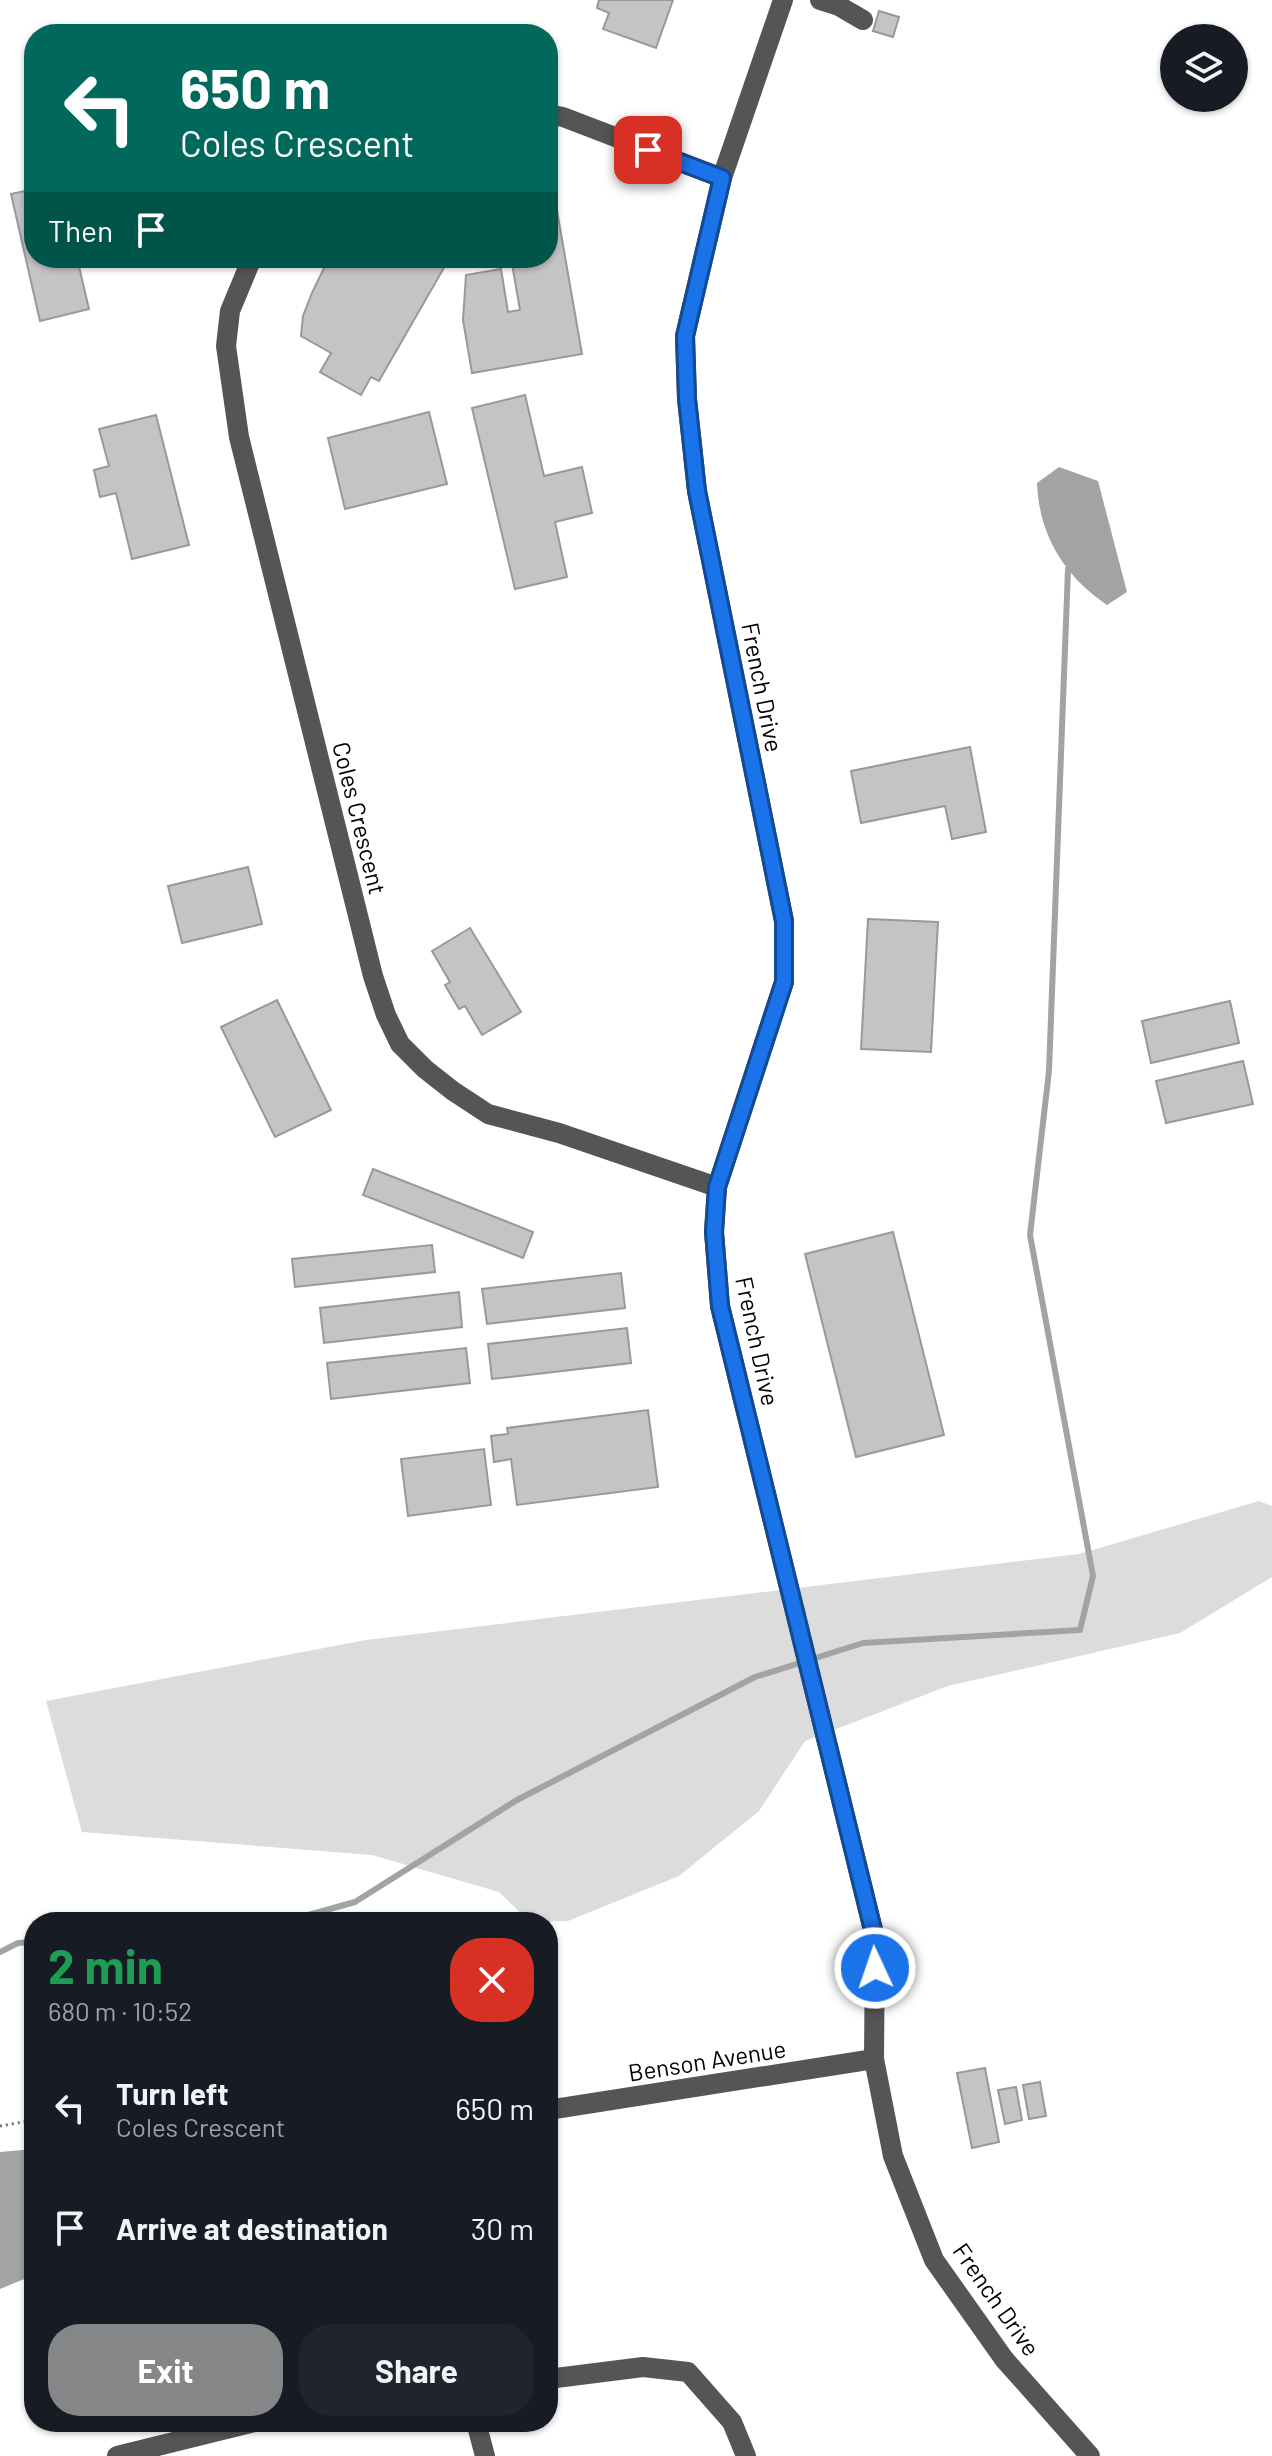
<!DOCTYPE html>
<html lang="en">
<head>
<meta charset="utf-8">
<style>
	:root { --surface:#171b24; --page:#20242c; --text:#f1f3f6; --muted:#9ea1a6; --accent:#858687 }
	body { margin:0; font-family:Barlow,sans-serif; background:var(--page); color:var(--text); height:100vh; display:flex; flex-direction:column; font-size:30px; white-space:nowrap }
	* { box-sizing:border-box; margin:0 }
	p { font-size:26px; color:var(--muted) }
	.icon { flex:none; width:44px; height:44px; fill:none; stroke:currentColor; stroke-width:2; stroke-linecap:round; stroke-linejoin:round }
	.map { position:relative; flex:1; overflow:hidden }
	.details { position:absolute; left:24px; top:1912px; width:534px; height:520px; display:flex; flex-direction:column; background:var(--surface); border-radius:32px; box-shadow:0 2px 6px #0004 }
	.details>* { flex:none }
	.top-card { position:absolute; left:24px; top:24px; width:534px; height:244px; border-radius:32px; box-shadow:0 2px 6px #0004; background:#00695c; color:#fff; overflow:hidden }
	.buttons { position:absolute; left:1160px; top:24px; display:grid; gap:16px }
	.buttons a { display:grid; place-items:center; width:88px; height:88px; border-radius:50%; background:var(--surface); box-shadow:0 2px 6px #0004; font-size:40px }
	.pin { position:absolute; display:grid; place-items:center; width:68px; height:68px; color:#fff; margin:-34px; border-radius:16px; box-shadow:0 4px 12px #0006 }
	.me { position:absolute; width:88px; margin:-44px; rotate:357deg; stroke-linejoin:round; filter:drop-shadow(0 0 6px #0008) }
	.turn { display:flex; align-items:center; gap:28px; height:168px; padding:0 24px; font-size:36px }
	.turn .icon { width:104px; height:104px; stroke-width:2.5 }
	.turn b { display:block; font-size:56px; line-height:68px }
	.then { display:flex; align-items:center; height:76px; padding:0 24px; background:#0003; gap:16px; font-size:30px }
	.round { display:grid; place-items:center; flex:none; width:84px; height:84px; border-radius:32px; background:var(--page) }
	.summary { display:flex; align-items:center; justify-content:space-between; height:136px; padding:0 24px }
	h1 { font-size:48px; font-weight:700; line-height:60px; color:#1e9e55 }
	.primary-button { display:flex; gap:16px; margin-top:auto; padding:16px 24px }
	.primary-button a { flex:1; height:92px; border-radius:32px; background:var(--accent); color:#fff; font-size:32px; font-weight:700; line-height:92px; text-align:center }
	.primary-button a+a { background:var(--page); color:var(--text) }
	ul { padding:0; list-style:none }
	li { display:flex; align-items:center; gap:24px; height:120px; padding:0 24px }
	li div { flex:1 }
	li b { display:block; font-size:30px }
	li em { font-style:normal }
	.map>svg:first-child { display:block }
</style>
</head>
<body>
<div class="map">
<svg width="1272" height="2456" viewBox="0 0 1272 2456">
	<rect width="100%" height="100%" fill="#fff"/>
	<polygon fill="#dcdcdc" points="1259,1501 1272,1506 1272,1577 1180,1633 948,1686 805,1741 759,1811 679,1876 568,1921 530,1922 499,1892 372,1855 82,1832 46,1701 366,1640 1079,1554"/>
	<g fill="#a3a3a3">
		<path d="M1059,467L1098,481L1127,592L1107,605C1064,576 1039,535 1037,483Z"/>
		<polygon points="34,2149 34,2275 0,2289 0,2152"/>
	</g>
	<g fill="none" stroke-linecap="round" stroke-linejoin="round">
		<g stroke="#a3a3a3" stroke-width="6">
			<polyline points="283,1922 355,1902 517,1800 755,1677 863,1643 1080,1630 1093,1576 1030,1235 1049,1071 1068,569"/>
			<polyline points="0,1952 18,1943 34,1942"/>
		</g>
	</g>
	<g fill="#c4c4c4" stroke="#999" stroke-width="2">
		<polygon points="599,0 673,0 656,48 603,29 609,13 597,8"/>
		<polygon points="879,11 899,17 893,37 873,31"/>
		<polygon points="34,189 34,258 77,258 89,309 40,321 11,194"/>
		<polygon points="555,199 582,354 472,373 463,320 466,275 501,269 508,312 520,310 511,258 548,258 548,200"/>
		<polygon points="331,258 430,258 445,266 379,381 371,377 361,395 320,372 331,353 301,336 303,316 312,293 324,268"/>
		<polygon points="525,395 544,476 582,467 592,513 555,522 567,577 515,589 472,408"/>
		<polygon points="429,412 447,484 345,509 328,438"/>
		<polygon points="156,415 189,545 132,559 116,493 100,497 94,470 109,466 99,429"/>
		<polygon points="970,747 986,832 952,839 945,806 861,823 851,771"/>
		<polygon points="248,867 262,924 182,943 168,886"/>
		<polygon points="868,919 938,922 931,1052 861,1049"/>
		<polygon points="470,928 521,1012 482,1035 465,1006 459,1009 445,985 450,982 432,951"/>
		<polygon points="277,1000 331,1110 275,1137 221,1027"/>
		<polygon points="1230,1001 1239,1043 1151,1063 1142,1021"/>
		<polygon points="1243,1061 1253,1104 1166,1123 1156,1081"/>
		<polygon points="373,1169 533,1232 523,1258 363,1195"/>
		<polygon points="893,1232 944,1435 856,1457 805,1254"/>
		<polygon points="432,1245 435,1272 295,1287 292,1259"/>
		<polygon points="621,1273 625,1308 487,1324 482,1289"/>
		<polygon points="459,1292 462,1327 324,1343 320,1308"/>
		<polygon points="627,1328 631,1363 492,1379 488,1344"/>
		<polygon points="466,1348 470,1383 331,1399 327,1363"/>
		<polygon points="648,1410 658,1487 517,1505 511,1459 494,1462 491,1436 508,1434 507,1428"/>
		<polygon points="484,1449 491,1505 408,1516 401,1459"/>
		<polygon points="985,2068 999,2142 972,2148 957,2073"/>
		<polygon points="1040,2082 1046,2116 1029,2119 1023,2085"/>
		<polygon points="1016,2087 1022,2120 1005,2124 998,2090"/>
	</g>
	<g fill="none" stroke-linecap="round" stroke-linejoin="round">
		<polyline stroke="#777" stroke-width="3" stroke-dasharray="2 4" stroke-linecap="butt" points="0,2126 34,2120"/>
		<g stroke="#555" stroke-width="20">
			<polyline points="783,0 722,178 685,336 687,399 697,491 784,921 784,982 717,1187 714,1232 720,1306 875,1938 874,2059 893,2156 934,2260 1004,2359 1090,2456"/>
			<polyline points="820,0 839,6 863,20"/>
			<polyline points="548,114 563,117 722,178"/>
			<polyline points="252,258 230,311 226,346 239,437 373,976 386,1015 400,1044 425,1069 453,1091 488,1114 559,1133 717,1187"/>
			<polyline points="548,2110 874,2059"/>
			<polyline points="548,2379 643,2367 688,2372 732,2422 746,2456"/>
			<polyline points="476,2422 485,2456"/>
			<polyline points="117,2456 255,2422"/>
		</g>
	</g>
	<g fill="none" stroke-linecap="round" stroke-linejoin="round">
		<defs>
			<polyline id="route" points="648,150 722,178 685,336 687,399 697,491 784,921 784,982 717,1187 714,1232 720,1306 875,1938 875,1968"/>
		</defs>
		<use href="#route" stroke="#114b97" stroke-width="20"/>
		<use href="#route" stroke="#1a73e8" stroke-width="14"/>
	</g>
	<g text-anchor="middle" dominant-baseline="central" stroke-width="8" stroke-linejoin="round" paint-order="stroke">
		<g font-size="24" fill="#000" stroke="#fff">
			<text transform="translate(763 687) rotate(79)">French Drive</text>
			<text transform="translate(360 818) rotate(76)">Coles Crescent</text>
			<text transform="translate(758 1341) rotate(78)">French Drive</text>
			<text transform="translate(707 2060) rotate(-9)">Benson Avenue</text>
			<text transform="translate(997 2299) rotate(55)">French Drive</text>
		</g>
	</g>
</svg>
<div class="buttons">
<a><svg class="icon" aria-label="layers" viewBox="0 0 24 24"><path d="M12 4l9 5-9 5-9-5zM3 14l9 5 9-5"/></svg></a>
</div>
<div class="pin" style="left:648px;top:150px;background:#d93025"><svg class="icon" aria-label="arrive" viewBox="0 0 24 24"><path d="M6 21V4h12l-3 4 3 4H6"/></svg></div>
<svg class="me" style="left:875px;top:1968px" viewBox="-20 -20 40 40"><circle r="17" fill="#1a73e8" stroke="#fff" stroke-width="3"/><path d="M0-11L8 9 0 5-8 9z" fill="#fff"/></svg>
<div class="top-card">
<div class="turn"><svg class="icon" aria-label="left" viewBox="0 0 24 24"><path d="M17 20v-9H6M10 6l-5 5 5 5"/></svg><div><b>650 m</b>Coles Crescent</div></div>
<div class="then">Then<svg class="icon" aria-label="arrive" viewBox="0 0 24 24"><path d="M6 21V4h12l-3 4 3 4H6"/></svg></div>
</div>
<section class="details">
<div class="summary"><div><h1>2 min</h1><p>680 m · 10:52</p></div><a class="round" style="background:#d93025;color:#fff"><svg class="icon" aria-label="close" viewBox="0 0 24 24"><path d="M6 6l12 12M18 6L6 18"/></svg></a></div>
<ul>
<li><svg class="icon" aria-label="left" viewBox="0 0 24 24"><path d="M17 20v-9H6M10 6l-5 5 5 5"/></svg><div><b>Turn left</b><p>Coles Crescent</p></div><em>650 m</em></li>
<li><svg class="icon" aria-label="arrive" viewBox="0 0 24 24"><path d="M6 21V4h12l-3 4 3 4H6"/></svg><div><b>Arrive at destination</b></div><em>30 m</em></li>
</ul>
<div class="primary-button"><a>Exit</a><a>Share</a></div>
</section>
</div>
</body>
</html>
